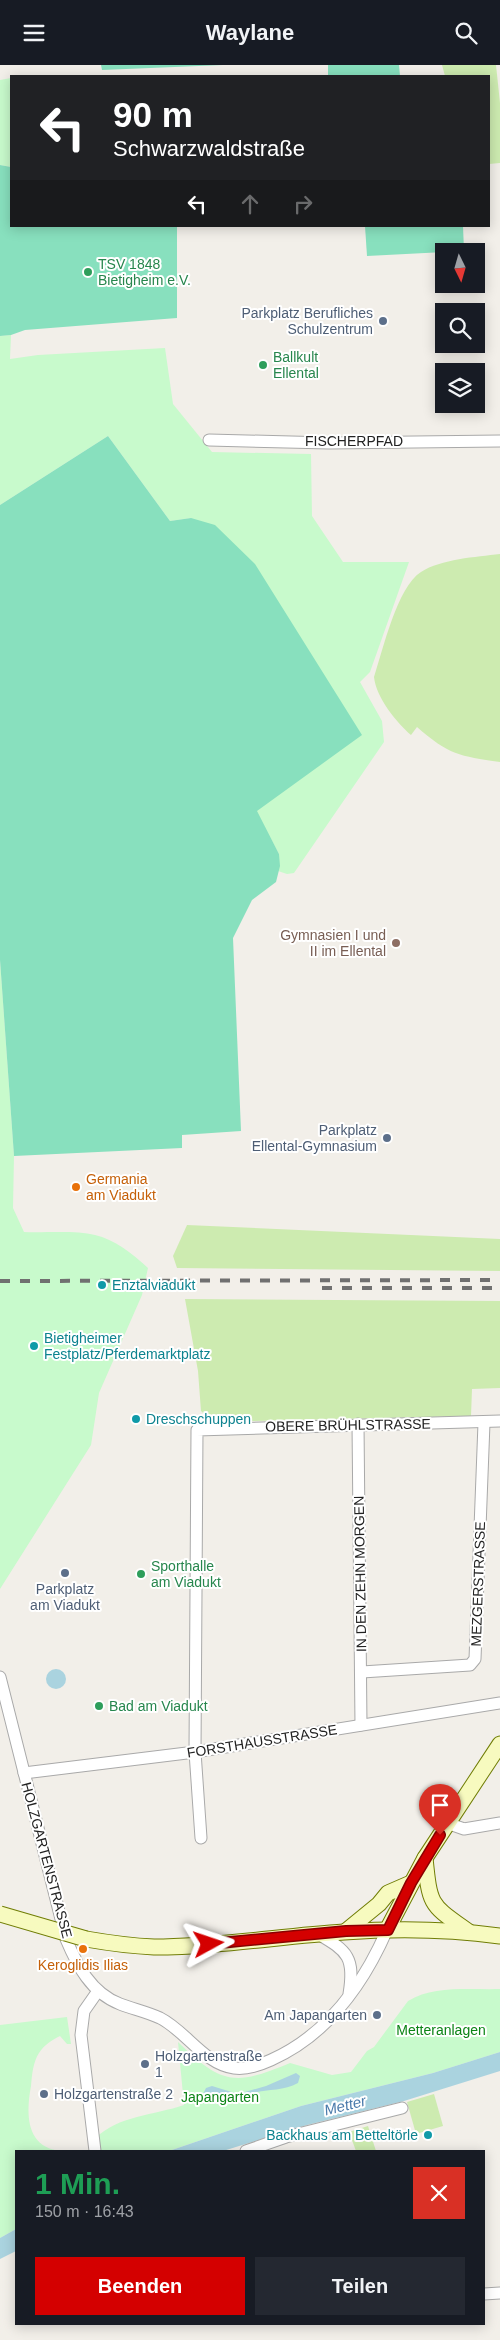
<!DOCTYPE html>
<html lang="de">
<head>
<meta charset="utf-8">
<style>
	:root { --surface:#171b24; --page:#242831; --text:#f1f3f6; --muted:#9ea1a6; --accent:#d40000 }
	body { margin:0; font-family:Arial,sans-serif; background:var(--page); color:var(--text); height:100vh; display:flex; flex-direction:column; font-size:19px; white-space:nowrap }
	* { box-sizing:border-box; margin:0 }
	p { font-size:16px; color:var(--muted) }
	.icon { flex:none; width:28px; height:28px; fill:none; stroke:currentColor; stroke-width:2; stroke-linecap:round; stroke-linejoin:round }
	.map { position:relative; flex:1; overflow:hidden }
	.details { position:absolute; left:15px; top:2085px; width:470px; height:175px; display:flex; flex-direction:column; background:var(--surface); border-radius:0px; box-shadow:0 2px 12px #0003 }
	.details>* { flex:none }
	.guide { position:absolute; left:10px; top:10px; width:480px; height:152px; border-radius:0px; box-shadow:0 2px 12px #0003; background:#202124; color:#fff; overflow:hidden }
	.needle { width:32px; rotate:175deg }
	.fabs { position:absolute; left:435px; top:178px; display:grid; gap:10px }
	.fabs a { display:grid; place-items:center; width:50px; height:50px; border-radius:0px; background:var(--surface); box-shadow:0 2px 12px #0003; font-size:25px }
	.pin { position:absolute; display:grid; place-items:center; width:42px; height:42px; color:#fff; margin:-51px -21px; border-radius:50% 50% 50% 0; rotate:-45deg; box-shadow:0 0 5px #0007 }
	.pin .icon { rotate:45deg }
	.me { position:absolute; width:55px; margin:-28px; rotate:85deg; stroke-linejoin:round; filter:drop-shadow(0 0 4px #0008) }
	.turn { display:flex; align-items:center; gap:18px; height:105px; padding:0 20px; font-size:22px }
	.turn .icon { width:65px; height:65px; stroke-width:2.5 }
	.turn b { display:block; font-size:35px; line-height:42px }
	.lanes { display:flex; align-items:center; height:48px; padding:0 20px; background:#0003; justify-content:center; gap:25px; direction:ltr }
	.lanes .off { opacity:.35 }
	.round { display:grid; place-items:center; flex:none; width:52px; height:52px; border-radius:0px; background:var(--page) }
	.overview { display:flex; align-items:center; justify-content:space-between; height:85px; padding:0 20px }
	h1 { font-size:30px; font-weight:800; line-height:38px; color:#1e9e55 }
	.cta { display:flex; gap:10px; margin-top:auto; padding:10px 20px }
	.cta a { flex:1; height:58px; border-radius:0px; background:var(--accent); color:#fff; font-size:20px; font-weight:800; line-height:58px; text-align:center }
	.cta a+a { background:var(--page); color:var(--text) }
	header { display:flex; justify-content:space-between; align-items:center; height:65px; padding:0 20px; background:var(--surface); font-size:22px; font-weight:800 }
	.map>svg:first-child { display:block }
</style>
</head>
<body>
<header><svg class="icon" aria-label="menu" viewBox="0 0 24 24"><path d="M4 6h16M4 12h16M4 18h16"/></svg>Waylane<svg class="icon" aria-label="search" viewBox="0 0 24 24"><circle cx="10" cy="10" r="6"/><path d="M15 15l6 6"/></svg></header>
<div class="map">
<svg width="500" height="2275" viewBox="0 0 500 2275">
	<rect width="100%" height="100%" fill="#f2efe9"/>
	<g fill="#cdebb0">
		<polygon points="442,0 496,0 500,38 500,98 489,99 489,11 445,11"/>
		<path d="M500,489V697C459,691 449,690 417,662L411,670C396,657 376,632 374,612C383,585 397,522 421,507C441,494 476,492 500,489Z"/>
		<polygon points="187,1160 500,1174 500,1206 177,1203 173,1191"/>
		<polygon points="185,1234 500,1236 500,1323 472,1324 471,1351 213,1357 201,1346 198,1306"/>
		<polygon points="434,2029 443,2061 416,2069 407,2037"/>
		<polygon points="368,2061 376,2086 356,2086 349,2067"/>
	</g>
	<g fill="#c8facc">
		<polygon points="11,13 11,102 0,100 0,15"/>
		<polygon points="11,270 10,294 38,290 165,283 173,339 212,387 311,389 312,451 343,497 409,497 370,607 360,617 382,656 384,677 294,808 287,809 278,806 279,789 256,746 191,453 170,456 108,371 0,440 0,271"/>
		<path d="M0,895L14,1091L13,1143L24,1167C44,1168 76,1165 95,1170C114,1174 133,1189 148,1203L142,1230L99,1328L91,1380L0,1524Z"/>
		<path d="M500,1924V1987L433,2008L301,2041L169,2086H98L96,2073C117,2051 155,2050 184,2040L178,1977C222,2020 235,2021 290,1998L332,2010L351,2007L367,1986L374,1982L408,1936C434,1920 470,1925 500,1924Z"/>
		<path d="M67,1952L71,1979H67L60,1971C52,1975 44,1980 39,1988C33,1997 32,2010 31,2021C26,2048 25,2083 62,2086H16V2164L0,2173V1960Z"/>
	</g>
	<g fill="#88e0be">
		<polygon points="101,0 223,0 102,5"/>
		<polygon points="328,0 399,0 400,11 328,11"/>
		<polygon points="0,100 11,102 11,161 177,161 177,253 25,265 11,270 0,271"/>
		<polygon points="365,161 463,161 464,186 367,191"/>
		<polygon points="108,371 170,456 191,453 215,460 255,499 362,670 257,746 279,789 280,801 276,817 252,835 233,873 241,1066 182,1070 182,1083 14,1091 0,895 0,440"/>
	</g>
	<g fill="#aad3df">
		<circle cx="56" cy="1614" r="10"/>
		<polygon points="500,1987 500,2006 404,2036 307,2060 223,2086 169,2086 301,2041 433,2008"/>
		<path d="M296,2008L300,2011L298,2018C284,2026 268,2024 253,2028C243,2032 234,2039 223,2039C215,2038 208,2035 203,2029L206,2023L212,2021L238,2029L266,2021Z"/>
		<polygon points="16,2164 16,2186 0,2194 0,2173"/>
	</g>
	<g fill="none" stroke-linecap="round" stroke-linejoin="round">
		<defs>
			<g id="minor">
				<polyline points="209,375 329,378 500,376"/>
				<polyline points="358,1359 361,1660"/>
				<polyline points="362,1607 470,1600 475,1594 484,1358"/>
				<path d="M0,1612L66,1874C77,1900 91,1928 120,1939C133,1944 147,1947 160,1953C186,1966 204,1999 234,2003C247,2005 260,2000 271,1995C327,1970 363,1920 387,1865"/>
				<polyline points="24,1708 195,1687 500,1638"/>
				<polyline points="447,1758 464,1764 500,1758"/>
				<polyline points="201,1773 195,1687 197,1365 500,1356"/>
				<path d="M318,1869C348,1886 355,1893 349,1929"/>
				<polyline points="95,2086 81,1970 84,1946 98,1926"/>
				<polyline points="246,2086 286,2072 402,2043"/>
				<polyline points="484,2229 500,2228"/>
			</g>
			<g id="secondary">
				<path d="M425,1793C430,1842 430,1839 469,1867"/>
				<polyline points="387,1865 425,1793 500,1679"/>
				<polyline points="346,1866 379,1839 388,1828 411,1818"/>
				<path d="M86,1874C109,1878 131,1881 154,1882C218,1882 281,1871 344,1867C396,1863 449,1864 500,1871"/>
			</g>
		</defs>
		<use href="#minor" stroke="#a9a9a9" stroke-width="13"/>
		<use href="#secondary" stroke="#707d05" stroke-width="17"/>
		<use href="#minor" stroke="#fff" stroke-width="11"/>
		<use href="#secondary" stroke="#f7fabf" stroke-width="15"/>
		<g stroke="#707070" stroke-width="4" stroke-dasharray="10 10" stroke-linecap="butt">
			<polyline points="0,1216 500,1215"/>
			<polyline points="322,1223 500,1223"/>
		</g>
		<defs>
			<polyline id="secondary-bridge" points="0,1849 86,1874"/>
		</defs>
		<use href="#secondary-bridge" stroke="#707d05" stroke-width="17" stroke-linecap="butt"/>
		<use href="#secondary-bridge" stroke="#f7fabf" stroke-width="15"/>
	</g>
	<g fill="none" stroke-linecap="round" stroke-linejoin="round">
		<defs>
			<polyline id="route" points="209,1879 346,1866 388,1865 411,1818 440,1770"/>
		</defs>
		<use href="#route" stroke="#8a0000" stroke-width="12"/>
		<use href="#route" stroke="#d40000" stroke-width="9"/>
	</g>
	<g fill="#2e9e5b" stroke="#fff" stroke-width="2">
		<circle cx="88" cy="207" r="5"/>
		<circle cx="263" cy="300" r="5"/>
		<circle cx="141" cy="1509" r="5"/>
		<circle cx="99" cy="1641" r="5"/>
	</g>
	<g fill="#5c6f8a" stroke="#fff" stroke-width="2">
		<circle cx="383" cy="256" r="5"/>
		<circle cx="387" cy="1073" r="5"/>
		<circle cx="65" cy="1508" r="5"/>
		<circle cx="377" cy="1950" r="5"/>
		<circle cx="145" cy="1999" r="5"/>
		<circle cx="44" cy="2029" r="5"/>
	</g>
	<circle fill="#8d6e63" stroke="#fff" stroke-width="2" cx="396" cy="878" r="5"/>
	<g fill="#e8710a" stroke="#fff" stroke-width="2">
		<circle cx="76" cy="1122" r="5"/>
		<circle cx="83" cy="1884" r="5"/>
	</g>
	<g fill="#0f9aa8" stroke="#fff" stroke-width="2">
		<circle cx="102" cy="1220" r="5"/>
		<circle cx="34" cy="1281" r="5"/>
		<circle cx="136" cy="1354" r="5"/>
		<circle cx="428" cy="2070" r="5"/>
	</g>
	<g text-anchor="middle" dominant-baseline="central" stroke-width="4" stroke-linejoin="round" paint-order="stroke">
		<g font-size="14" fill="#27864d" stroke="#fff" text-anchor="start">
			<text x="98" y="199">TSV 1848<tspan x="98" dy="16">Bietigheim e.V.</tspan></text>
			<text x="273" y="292">Ballkult<tspan x="273" dy="16">Ellental</tspan></text>
			<text x="151" y="1501">Sporthalle<tspan x="151" dy="16">am Viadukt</tspan></text>
			<text x="109" y="1641">Bad am Viadukt</text>
		</g>
		<g font-size="14" fill="#4e5e75" stroke="#fff" text-anchor="end">
			<text x="373" y="248">Parkplatz Berufliches<tspan x="373" dy="16">Schulzentrum</tspan></text>
			<text x="377" y="1065">Parkplatz<tspan x="377" dy="16">Ellental-Gymnasium</tspan></text>
			<text x="65" y="1524" text-anchor="middle">Parkplatz<tspan x="65" dy="16">am Viadukt</tspan></text>
			<text x="367" y="1950">Am Japangarten</text>
			<text x="155" y="1991" text-anchor="start">Holzgartenstraße<tspan x="155" dy="16">1</tspan></text>
			<text x="54" y="2029" text-anchor="start">Holzgartenstraße 2</text>
		</g>
		<g font-size="14" fill="#222" stroke="#fff">
			<text x="354" y="376">FISCHERPFAD</text>
			<text transform="translate(348 1360) rotate(-1)">OBERE BRÜHLSTRASSE</text>
			<text transform="translate(360 1509) rotate(-91)">IN DEN ZEHN MORGEN</text>
			<text transform="translate(478 1519) rotate(-88)">MEZGERSTRASSE</text>
			<text transform="translate(262 1676) rotate(-9)">FORSTHAUSSTRASSE</text>
			<text transform="translate(47 1795) rotate(75)">HOLZGARTENSTRASSE</text>
		</g>
		<g font-size="14" fill="#785e54" stroke="#fff" text-anchor="end">
			<text x="386" y="870">Gymnasien I und<tspan x="386" dy="16">II im Ellental</tspan></text>
		</g>
		<g font-size="14" fill="#c56008" stroke="#fff" text-anchor="start">
			<text x="86" y="1114">Germania<tspan x="86" dy="16">am Viadukt</tspan></text>
			<text x="83" y="1900" text-anchor="middle">Keroglidis Ilias</text>
		</g>
		<g font-size="14" fill="#0d838f" stroke="#fff" text-anchor="start">
			<text x="112" y="1220">Enztalviadukt</text>
			<text x="44" y="1273">Bietigheimer<tspan x="44" dy="16">Festplatz/Pferdemarktplatz</tspan></text>
			<text x="146" y="1354">Dreschschuppen</text>
			<text x="418" y="2070" text-anchor="end">Backhaus am Betteltörle</text>
		</g>
		<g font-size="14" fill="#0c8416" stroke="#fff">
			<text x="441" y="1965">Metteranlagen</text>
			<text x="220" y="2032">Japangarten</text>
		</g>
		<g font-size="15" font-style="italic" fill="#4a7aab" stroke="#fff">
			<text transform="translate(345 2040) rotate(-14)">Metter</text>
		</g>
	</g>
</svg>
<div class="fabs">
<a><svg class="needle" viewBox="-14 -14 28 28"><path d="M0-13l5 13h-10z" fill="#e53935"/><path d="M0 13l5-13h-10z" fill="#9ea1a6"/></svg></a>
<a><svg class="icon" aria-label="search" viewBox="0 0 24 24"><circle cx="10" cy="10" r="6"/><path d="M15 15l6 6"/></svg></a>
<a><svg class="icon" aria-label="layers" viewBox="0 0 24 24"><path d="M12 4l9 5-9 5-9-5zM3 14l9 5 9-5"/></svg></a>
</div>
<div class="pin" style="left:440px;top:1770px;background:#d93025"><svg class="icon" aria-label="arrive" viewBox="0 0 24 24"><path d="M6 21V4h12l-3 4 3 4H6"/></svg></div>
<svg class="me" style="left:209px;top:1879px" viewBox="-20 -20 40 40"><path d="M0-17L14 15 0 8-14 15z" fill="#d40000" stroke="#fff" stroke-width="4"/></svg>
<div class="guide">
<div class="turn"><svg class="icon" aria-label="left" viewBox="0 0 24 24"><path d="M17 20v-9H6M10 6l-5 5 5 5"/></svg><div><b>90 m</b>Schwarzwaldstraße</div></div>
<div class="lanes"><svg class="icon" aria-label="left" viewBox="0 0 24 24"><path d="M17 20v-9H6M10 6l-5 5 5 5"/></svg><svg class="icon off" aria-label="ahead" viewBox="0 0 24 24"><path d="M12 20V5M6 11l6-6 6 6"/></svg><svg class="icon off" aria-label="right" viewBox="0 0 24 24"><path d="M7 20v-9h11M14 6l5 5-5 5"/></svg></div>
</div>
<section class="details">
<div class="overview"><div><h1>1 Min.</h1><p>150 m · 16:43</p></div><a class="round" style="background:#d93025;color:#fff"><svg class="icon" aria-label="close" viewBox="0 0 24 24"><path d="M6 6l12 12M18 6L6 18"/></svg></a></div>
<div class="cta"><a>Beenden</a><a>Teilen</a></div>
</section>
</div>
</body>
</html>
